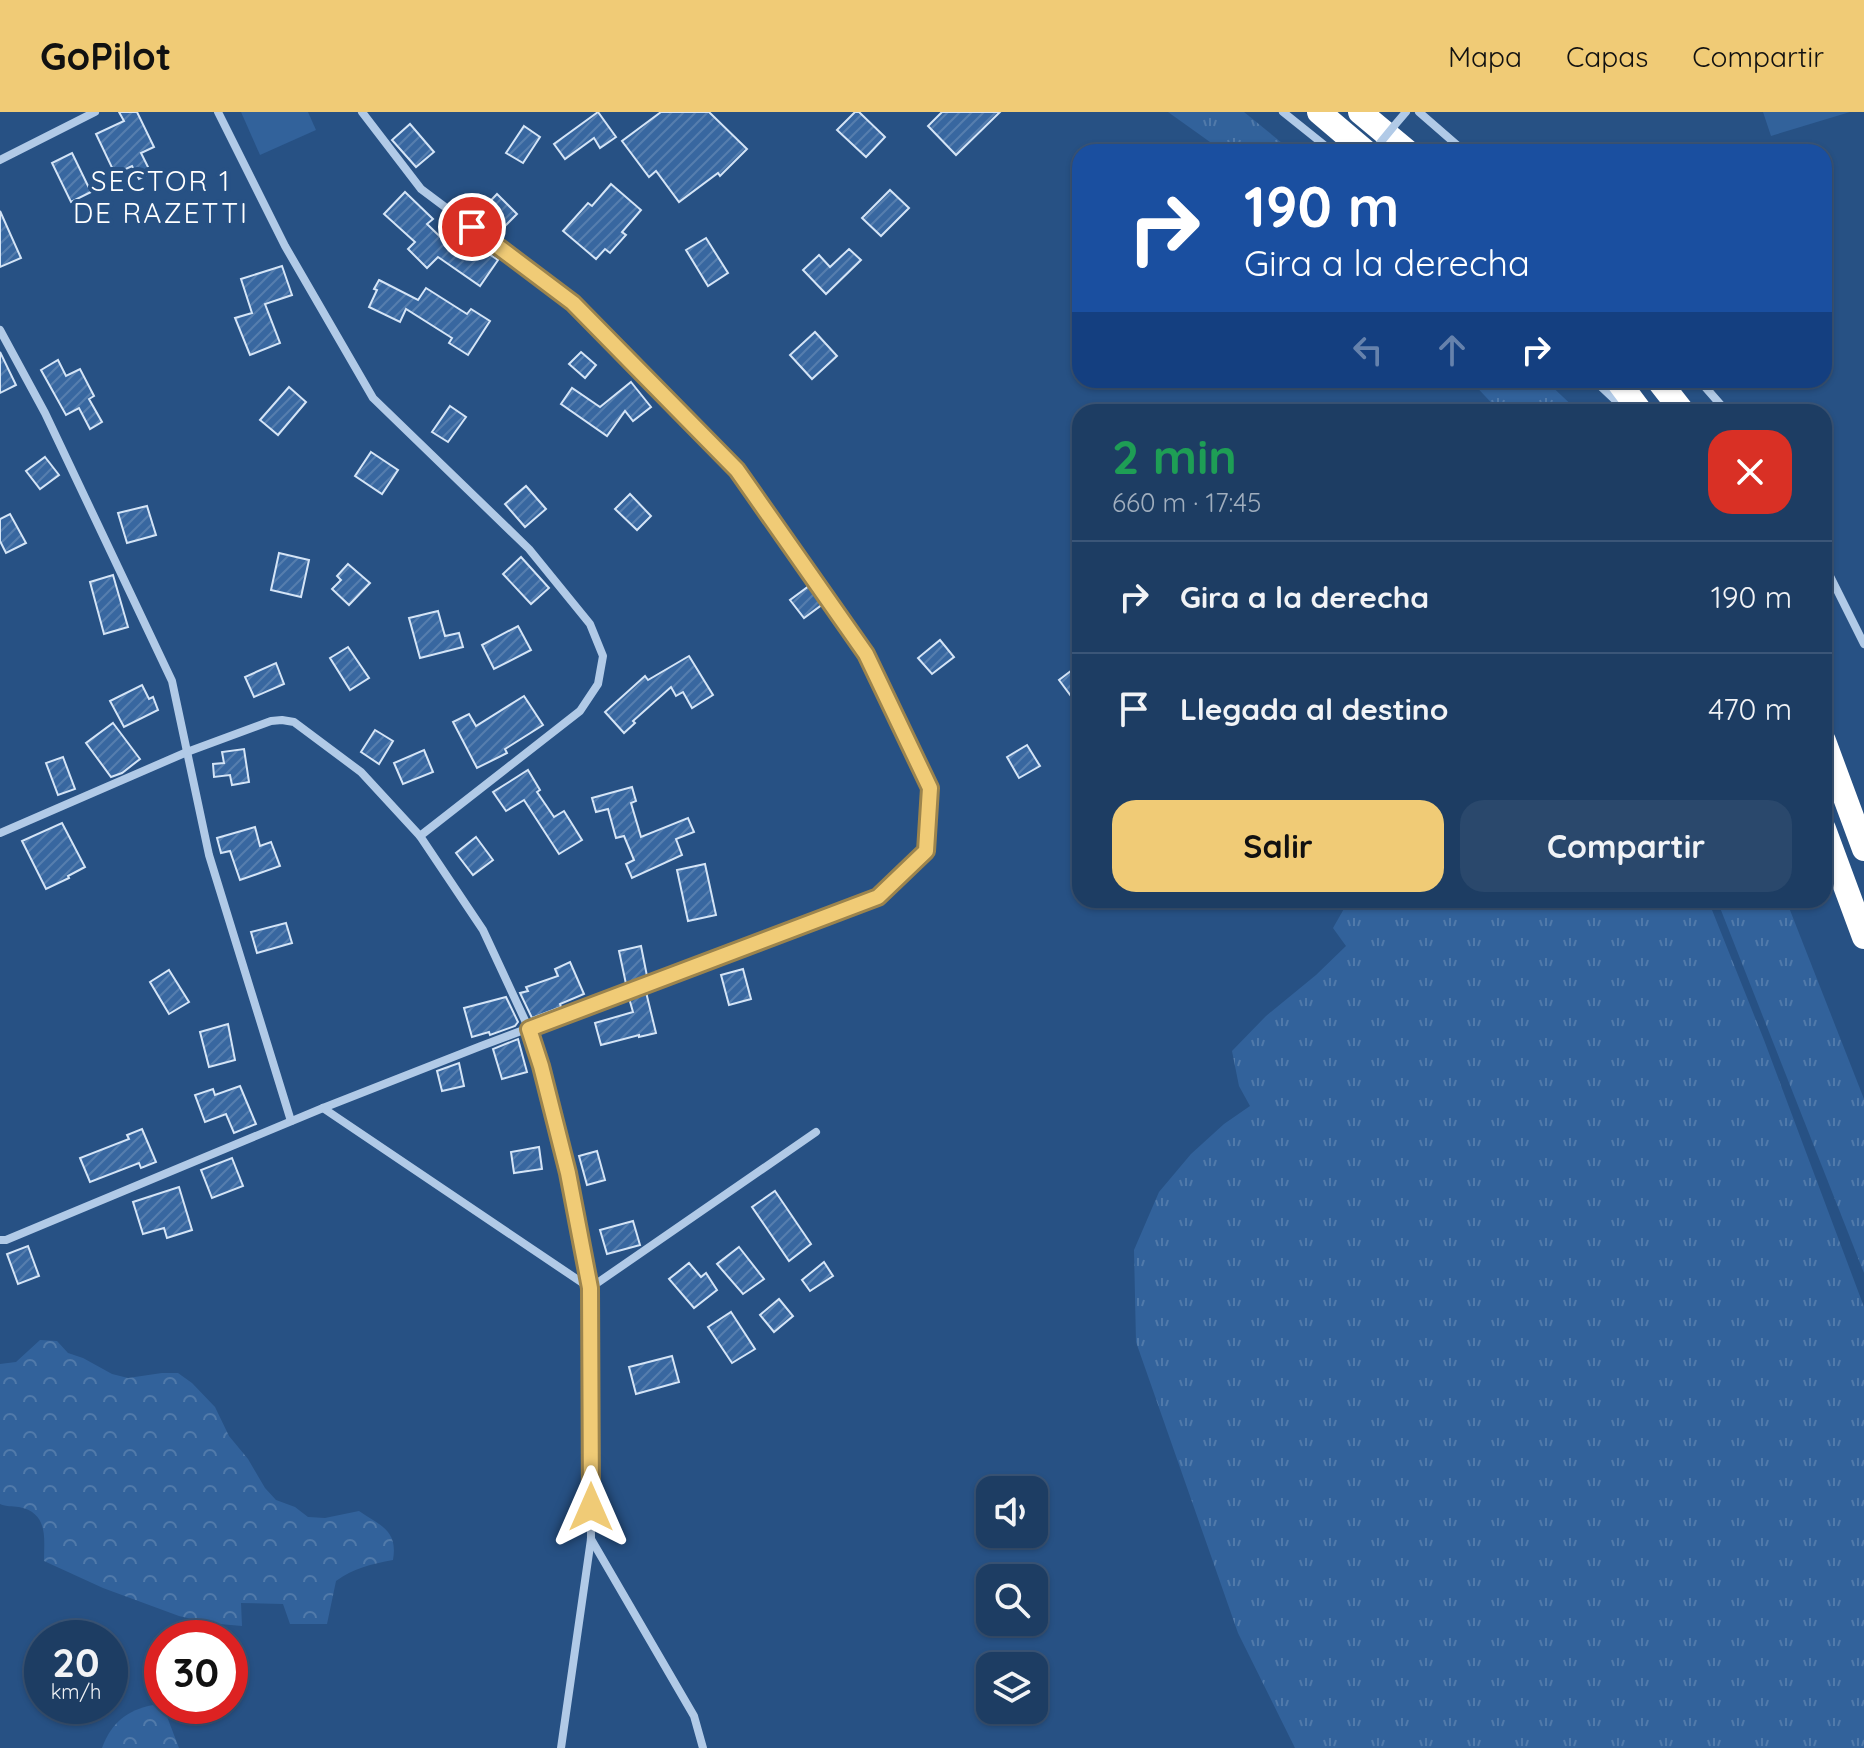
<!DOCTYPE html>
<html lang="es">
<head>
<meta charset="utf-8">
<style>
	:root { --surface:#1d3d63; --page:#2a486c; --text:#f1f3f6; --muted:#a0aebe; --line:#3b5678; --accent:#f0cb76 }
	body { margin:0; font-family:Quicksand,sans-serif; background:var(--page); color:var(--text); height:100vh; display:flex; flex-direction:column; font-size:30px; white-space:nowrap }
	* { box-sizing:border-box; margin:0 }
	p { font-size:26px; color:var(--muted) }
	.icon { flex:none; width:44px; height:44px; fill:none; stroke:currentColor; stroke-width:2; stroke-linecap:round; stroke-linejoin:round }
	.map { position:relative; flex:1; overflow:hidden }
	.panel { position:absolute; left:1072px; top:292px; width:760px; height:504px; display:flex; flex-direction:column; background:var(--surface); border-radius:24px; box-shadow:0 2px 6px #0004,0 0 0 2px var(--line) }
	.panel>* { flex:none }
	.guide { position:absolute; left:1072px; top:32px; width:760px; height:244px; border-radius:24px; box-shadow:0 2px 6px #0004,0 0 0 2px var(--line); background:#1a4fa0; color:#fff; overflow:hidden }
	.tools { position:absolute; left:976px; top:1364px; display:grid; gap:16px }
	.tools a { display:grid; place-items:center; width:72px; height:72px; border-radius:16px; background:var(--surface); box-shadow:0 2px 6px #0004,0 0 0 2px var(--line); font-size:40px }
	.speed { position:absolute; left:24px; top:1508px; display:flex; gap:16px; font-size:40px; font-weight:700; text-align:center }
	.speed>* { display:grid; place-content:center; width:104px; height:104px; border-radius:50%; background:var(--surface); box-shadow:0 2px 6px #0004,0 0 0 2px var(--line); line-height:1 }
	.speed small { font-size:20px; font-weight:400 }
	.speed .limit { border:12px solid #d22; background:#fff; color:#111 }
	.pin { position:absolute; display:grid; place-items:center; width:68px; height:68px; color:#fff; margin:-34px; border:4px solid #fff; border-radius:50%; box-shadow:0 2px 8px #0007 }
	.me { position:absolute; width:88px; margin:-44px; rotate:0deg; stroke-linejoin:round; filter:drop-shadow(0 0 6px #0008) }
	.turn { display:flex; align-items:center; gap:28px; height:168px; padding:0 40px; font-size:36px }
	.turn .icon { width:104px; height:104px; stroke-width:2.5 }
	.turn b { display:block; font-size:56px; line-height:68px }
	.lanes { display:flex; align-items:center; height:76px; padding:0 40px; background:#0003; justify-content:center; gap:40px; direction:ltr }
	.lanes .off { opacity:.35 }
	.round { display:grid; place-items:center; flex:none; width:84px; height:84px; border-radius:24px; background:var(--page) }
	.headline { display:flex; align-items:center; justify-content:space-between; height:136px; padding:0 40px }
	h1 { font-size:48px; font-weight:700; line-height:60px; color:#1e9e55 }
	.button { display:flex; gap:16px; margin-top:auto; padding:16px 40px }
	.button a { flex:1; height:92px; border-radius:24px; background:var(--accent); color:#111; font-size:32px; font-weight:700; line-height:92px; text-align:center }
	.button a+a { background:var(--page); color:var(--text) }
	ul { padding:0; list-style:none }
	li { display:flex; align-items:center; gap:24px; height:112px; padding:0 40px; border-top:2px solid var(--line) }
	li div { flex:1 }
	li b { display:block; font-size:30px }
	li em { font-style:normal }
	header { display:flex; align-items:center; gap:48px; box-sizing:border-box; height:112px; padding:0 40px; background:var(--accent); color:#111 }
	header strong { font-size:38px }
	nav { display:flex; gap:44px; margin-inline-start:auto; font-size:28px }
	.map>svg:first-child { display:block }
</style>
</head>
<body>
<header>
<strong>GoPilot</strong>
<nav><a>Mapa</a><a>Capas</a><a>Compartir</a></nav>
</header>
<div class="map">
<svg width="1864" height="1636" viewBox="0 0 1864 1636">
	<defs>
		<pattern id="grass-tufts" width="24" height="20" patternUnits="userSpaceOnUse" patternTransform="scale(2)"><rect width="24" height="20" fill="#32629b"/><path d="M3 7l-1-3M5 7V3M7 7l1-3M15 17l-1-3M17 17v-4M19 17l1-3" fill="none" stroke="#517aaa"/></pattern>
		<pattern id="forest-crowns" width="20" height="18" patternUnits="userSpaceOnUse" patternTransform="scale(2)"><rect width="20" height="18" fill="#32629b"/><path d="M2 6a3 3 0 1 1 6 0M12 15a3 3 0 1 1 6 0" fill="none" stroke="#517aaa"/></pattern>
		<pattern id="building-hatch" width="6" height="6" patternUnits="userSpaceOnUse" patternTransform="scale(2)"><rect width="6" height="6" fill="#3867a0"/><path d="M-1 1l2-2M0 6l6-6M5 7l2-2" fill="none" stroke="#567eae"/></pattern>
	</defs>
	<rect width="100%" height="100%" fill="#275184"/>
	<g fill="url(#grass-tufts)">
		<polygon points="1168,0 1244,0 1293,40 1224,40"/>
		<polygon points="1470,268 1545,268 1579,300 1500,300"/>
		<polygon points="1349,788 1708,788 1764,928 1864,1195 1864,1636 1295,1636 1238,1521 1136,1230 1134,1138 1159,1080 1191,1042 1224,1012 1250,994 1239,974 1232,939 1266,904 1316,863 1346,834 1333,816"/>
		<polygon points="1717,788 1786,788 1864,987 1864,1161"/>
	</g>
	<g fill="url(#forest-crowns)">
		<path d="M40,1228L57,1229L68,1241L83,1246L112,1262L128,1266L162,1261H178L192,1271L215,1295L229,1324L248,1347L265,1376L276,1388L295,1395L308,1405L325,1406L359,1399C381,1414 398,1418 393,1448C371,1452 354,1456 336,1469L327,1512H290L283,1492L241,1491L242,1514L209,1511L179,1504L103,1476L44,1449C44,1427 49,1401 19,1395C12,1394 7,1395 0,1392V1252L16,1250Z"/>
		<path d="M153,1593L166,1602L179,1636H102C111,1611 127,1598 153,1593Z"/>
	</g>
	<g fill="#32629b">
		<polygon points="241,0 308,0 316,18 260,43"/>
		<polygon points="1763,0 1850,0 1771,24"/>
	</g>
	<g fill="url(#building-hatch)" stroke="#d4e4f6" stroke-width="2">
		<polygon points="119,0 137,0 154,35 141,41 151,61 139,67 132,54 115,62 96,22 124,9"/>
		<polygon points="598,0 616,25 600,36 594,26 565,47 554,32"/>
		<polygon points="661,0 709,0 747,37 720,64 718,61 679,90 656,59 649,65 622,29"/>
		<polygon points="855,0 859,0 885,25 866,45 837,18"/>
		<polygon points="942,0 1000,0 956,43 928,14"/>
		<polygon points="410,12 434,40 416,55 392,28"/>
		<polygon points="524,14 540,25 523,51 506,41"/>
		<polygon points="72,41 91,80 71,90 52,51"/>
		<polygon points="611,72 641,98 622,120 626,123 610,141 605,137 596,147 563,119 588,91 592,94"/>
		<polygon points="890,78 909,96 881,124 862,106"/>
		<polygon points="405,80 433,107 427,112 461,145 471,130 498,148 480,174 438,145 427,156 408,137 415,130 384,102"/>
		<polygon points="497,82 517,102 498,121 478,102"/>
		<polygon points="0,99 21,146 0,155"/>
		<polygon points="706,126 728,161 708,174 686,138"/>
		<polygon points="849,137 861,148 826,182 803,158 819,143 830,155"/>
		<polygon points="282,154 292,183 265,192 280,231 250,243 235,206 252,201 241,167"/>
		<polygon points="379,168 418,188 426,176 467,202 471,197 490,209 468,243 449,231 452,226 406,197 400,210 369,195 377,178 374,177"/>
		<polygon points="815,220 837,244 812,267 790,243"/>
		<polygon points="0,240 16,273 0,281"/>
		<polygon points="581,240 596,253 585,266 569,252"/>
		<polygon points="58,248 66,264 80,257 94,284 89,287 102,310 90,317 79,296 66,303 41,258"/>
		<polygon points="631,270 651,295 633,309 625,299 607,324 561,292 572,276 600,295"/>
		<polygon points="289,275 306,290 278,323 260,308"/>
		<polygon points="450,294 466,305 448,330 432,320"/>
		<polygon points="371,340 398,358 382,382 355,364"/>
		<polygon points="45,345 59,363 40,377 26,359"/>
		<polygon points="526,374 546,397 525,415 505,392"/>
		<polygon points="630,382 651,404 637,418 615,397"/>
		<polygon points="147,394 156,423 127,431 118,401"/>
		<polygon points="10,402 26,431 6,441 0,429 0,407"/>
		<polygon points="279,441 309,448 301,485 271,478"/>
		<polygon points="521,445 549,476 531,492 503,462"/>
		<polygon points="348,452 370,471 349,493 332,477 341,468 337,464"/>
		<polygon points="113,463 128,515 104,522 90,470"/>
		<polygon points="809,474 823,492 804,506 790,488"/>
		<polygon points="438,499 445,524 459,521 463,535 420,546 409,506"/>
		<polygon points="518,514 531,538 494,557 482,533"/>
		<polygon points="940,528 954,545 932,562 918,546"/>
		<polygon points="348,535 369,566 350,578 330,546"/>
		<polygon points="689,544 713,583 692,596 683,580 676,584 671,575 633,609 635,611 624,621 605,600 645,564 648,568"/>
		<polygon points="276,551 284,572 254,585 245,565"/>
		<polygon points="1080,552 1080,577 1071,584 1059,568"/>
		<polygon points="142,573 149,587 153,585 158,598 124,615 110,589"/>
		<polygon points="524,584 543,613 505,637 507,641 477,656 453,610 469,602 476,614"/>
		<polygon points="113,611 140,647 122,661 111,665 86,631"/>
		<polygon points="375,618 393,629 379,652 361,640"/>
		<polygon points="1027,633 1040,654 1019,666 1007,645"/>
		<polygon points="244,637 249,670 232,673 230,663 214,665 213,652 224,651 222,640"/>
		<polygon points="424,638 433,660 403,672 394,651"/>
		<polygon points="63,645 75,677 58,683 46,651"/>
		<polygon points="528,658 540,678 537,680 554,705 564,699 582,728 559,742 524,688 506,699 493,680"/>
		<polygon points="632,675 636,689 631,691 641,725 688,706 694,720 676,727 682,743 632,766 626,752 634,748 624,724 616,726 608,697 596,700 592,686"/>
		<polygon points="62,711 85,755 68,764 69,766 46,777 22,729"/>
		<polygon points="255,715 260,734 271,730 280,754 240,768 230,739 221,741 217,726"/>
		<polygon points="476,725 493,748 473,763 456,741"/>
		<polygon points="705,752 716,803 688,809 677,758"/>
		<polygon points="286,811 292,831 257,841 251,820"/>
		<polygon points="641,834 647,864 626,872 619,839"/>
		<polygon points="570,850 584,882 560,892 561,895 532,906 520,881 528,879 526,875 558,864 555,857"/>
		<polygon points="743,857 751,887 729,893 721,863"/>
		<polygon points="169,858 189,890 169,902 150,870"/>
		<polygon points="646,880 656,921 639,925 639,923 601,933 595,911 633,900 629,886"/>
		<polygon points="506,885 518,910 515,914 490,923 489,920 472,925 464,896"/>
		<polygon points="228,912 235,948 209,955 200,920"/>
		<polygon points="518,927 527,960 502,967 493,937"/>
		<polygon points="459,951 464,974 442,979 437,959"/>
		<polygon points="240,974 256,1012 234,1021 226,1002 205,1010 195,983 213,977 215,983"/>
		<polygon points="142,1017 156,1050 141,1056 139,1051 90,1070 80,1046 129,1027 127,1023"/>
		<polygon points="539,1035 542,1057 514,1061 511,1040"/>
		<polygon points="597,1039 605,1068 587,1073 579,1044"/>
		<polygon points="232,1046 243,1074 212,1086 201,1058"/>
		<polygon points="179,1075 192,1118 167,1126 164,1116 143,1122 133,1090"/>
		<polygon points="775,1079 811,1132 789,1149 752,1095"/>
		<polygon points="633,1109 640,1133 607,1142 600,1118"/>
		<polygon points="28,1134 39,1164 18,1172 7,1142"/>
		<polygon points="739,1135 764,1167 743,1182 717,1152"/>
		<polygon points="824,1150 833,1164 810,1179 802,1168"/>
		<polygon points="689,1151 701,1165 706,1161 717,1178 694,1196 669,1167"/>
		<polygon points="779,1187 793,1204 774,1220 760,1203"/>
		<polygon points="731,1200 755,1237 732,1251 708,1215"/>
		<polygon points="672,1244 679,1270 636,1282 629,1255"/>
	</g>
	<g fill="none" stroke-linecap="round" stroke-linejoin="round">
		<g stroke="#b1cae7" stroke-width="8">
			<polyline points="218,0 285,134 373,286 529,437 590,512 603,544 598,572 580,599 420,724 483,818 529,917 541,954 568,1061 590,1176 591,1427 561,1636"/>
			<polyline points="1283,0 1333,40"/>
			<polyline points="1419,0 1465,40"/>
			<polyline points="1394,14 1406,0"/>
			<polyline points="0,48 95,0"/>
			<polyline points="0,218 45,301 172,569 209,743 291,1009"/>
			<polyline points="1594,268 1628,300"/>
			<polyline points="1699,268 1727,300"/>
			<polyline points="1824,452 1864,532"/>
			<polyline points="0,721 187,640 271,609 282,608 294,610 361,660 420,724"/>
			<polyline points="323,996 590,1176 816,1020"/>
			<polyline points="0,1128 6,1128 323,996 481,934 878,785 926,739 930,676 866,542 737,358 573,191 421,77 362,0"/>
			<polyline points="591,1427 694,1604 703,1636"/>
		</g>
		<g stroke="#fff" stroke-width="24">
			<polyline points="1319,0 1366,40"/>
			<polyline points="1360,0 1408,40"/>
			<polyline points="1617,268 1641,300"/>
			<polyline points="1658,268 1683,300"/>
			<polyline points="1824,629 1864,737"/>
			<polyline points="1824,717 1864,825"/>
		</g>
		<polyline stroke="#b1cae7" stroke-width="8" points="1380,31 1394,14"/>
	</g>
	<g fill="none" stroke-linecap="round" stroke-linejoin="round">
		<defs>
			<polyline id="route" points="472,115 573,191 737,358 866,542 930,676 926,739 878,785 529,917 541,954 568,1061 590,1176 591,1395"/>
		</defs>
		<use href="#route" stroke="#9c844d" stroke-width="20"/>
		<use href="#route" stroke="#f0cb76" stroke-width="14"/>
	</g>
	<g text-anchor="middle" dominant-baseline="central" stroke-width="8" stroke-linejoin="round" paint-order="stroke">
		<g font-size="28" letter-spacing="2" fill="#fff" stroke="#275184">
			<text x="161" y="68">SECTOR 1<tspan x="161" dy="32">DE RAZETTI</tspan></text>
		</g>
	</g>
</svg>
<div class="tools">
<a><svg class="icon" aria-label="sound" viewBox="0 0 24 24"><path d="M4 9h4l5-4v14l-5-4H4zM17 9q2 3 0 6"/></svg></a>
<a><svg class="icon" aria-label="search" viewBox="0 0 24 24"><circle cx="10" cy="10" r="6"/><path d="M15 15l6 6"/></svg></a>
<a><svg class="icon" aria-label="layers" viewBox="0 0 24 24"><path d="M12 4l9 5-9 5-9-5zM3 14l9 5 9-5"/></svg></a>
</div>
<div class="speed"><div>20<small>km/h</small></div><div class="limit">30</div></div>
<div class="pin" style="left:472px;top:115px;background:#d93025"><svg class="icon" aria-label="arrive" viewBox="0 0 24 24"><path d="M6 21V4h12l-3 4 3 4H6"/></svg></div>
<svg class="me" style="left:591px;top:1395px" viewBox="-20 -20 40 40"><path d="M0-17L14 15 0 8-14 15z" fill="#f0cb76" stroke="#fff" stroke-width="4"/></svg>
<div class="guide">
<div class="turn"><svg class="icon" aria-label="right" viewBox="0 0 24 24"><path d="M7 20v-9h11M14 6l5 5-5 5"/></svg><div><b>190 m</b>Gira a la derecha</div></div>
<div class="lanes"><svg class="icon off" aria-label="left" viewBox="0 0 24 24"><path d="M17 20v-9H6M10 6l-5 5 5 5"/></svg><svg class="icon off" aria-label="ahead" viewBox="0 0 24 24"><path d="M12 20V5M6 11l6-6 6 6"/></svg><svg class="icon" aria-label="right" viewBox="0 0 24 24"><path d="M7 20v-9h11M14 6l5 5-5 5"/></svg></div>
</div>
<section class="panel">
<div class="headline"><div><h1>2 min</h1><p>660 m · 17:45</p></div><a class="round" style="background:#d93025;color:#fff"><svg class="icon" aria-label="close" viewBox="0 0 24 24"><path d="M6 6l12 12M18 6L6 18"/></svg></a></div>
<ul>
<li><svg class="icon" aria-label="right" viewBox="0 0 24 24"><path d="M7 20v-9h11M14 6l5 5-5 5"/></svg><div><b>Gira a la derecha</b></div><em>190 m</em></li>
<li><svg class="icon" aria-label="arrive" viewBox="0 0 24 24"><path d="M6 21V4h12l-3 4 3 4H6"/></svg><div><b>Llegada al destino</b></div><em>470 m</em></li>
</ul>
<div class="button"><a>Salir</a><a>Compartir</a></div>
</section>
</div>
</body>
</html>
